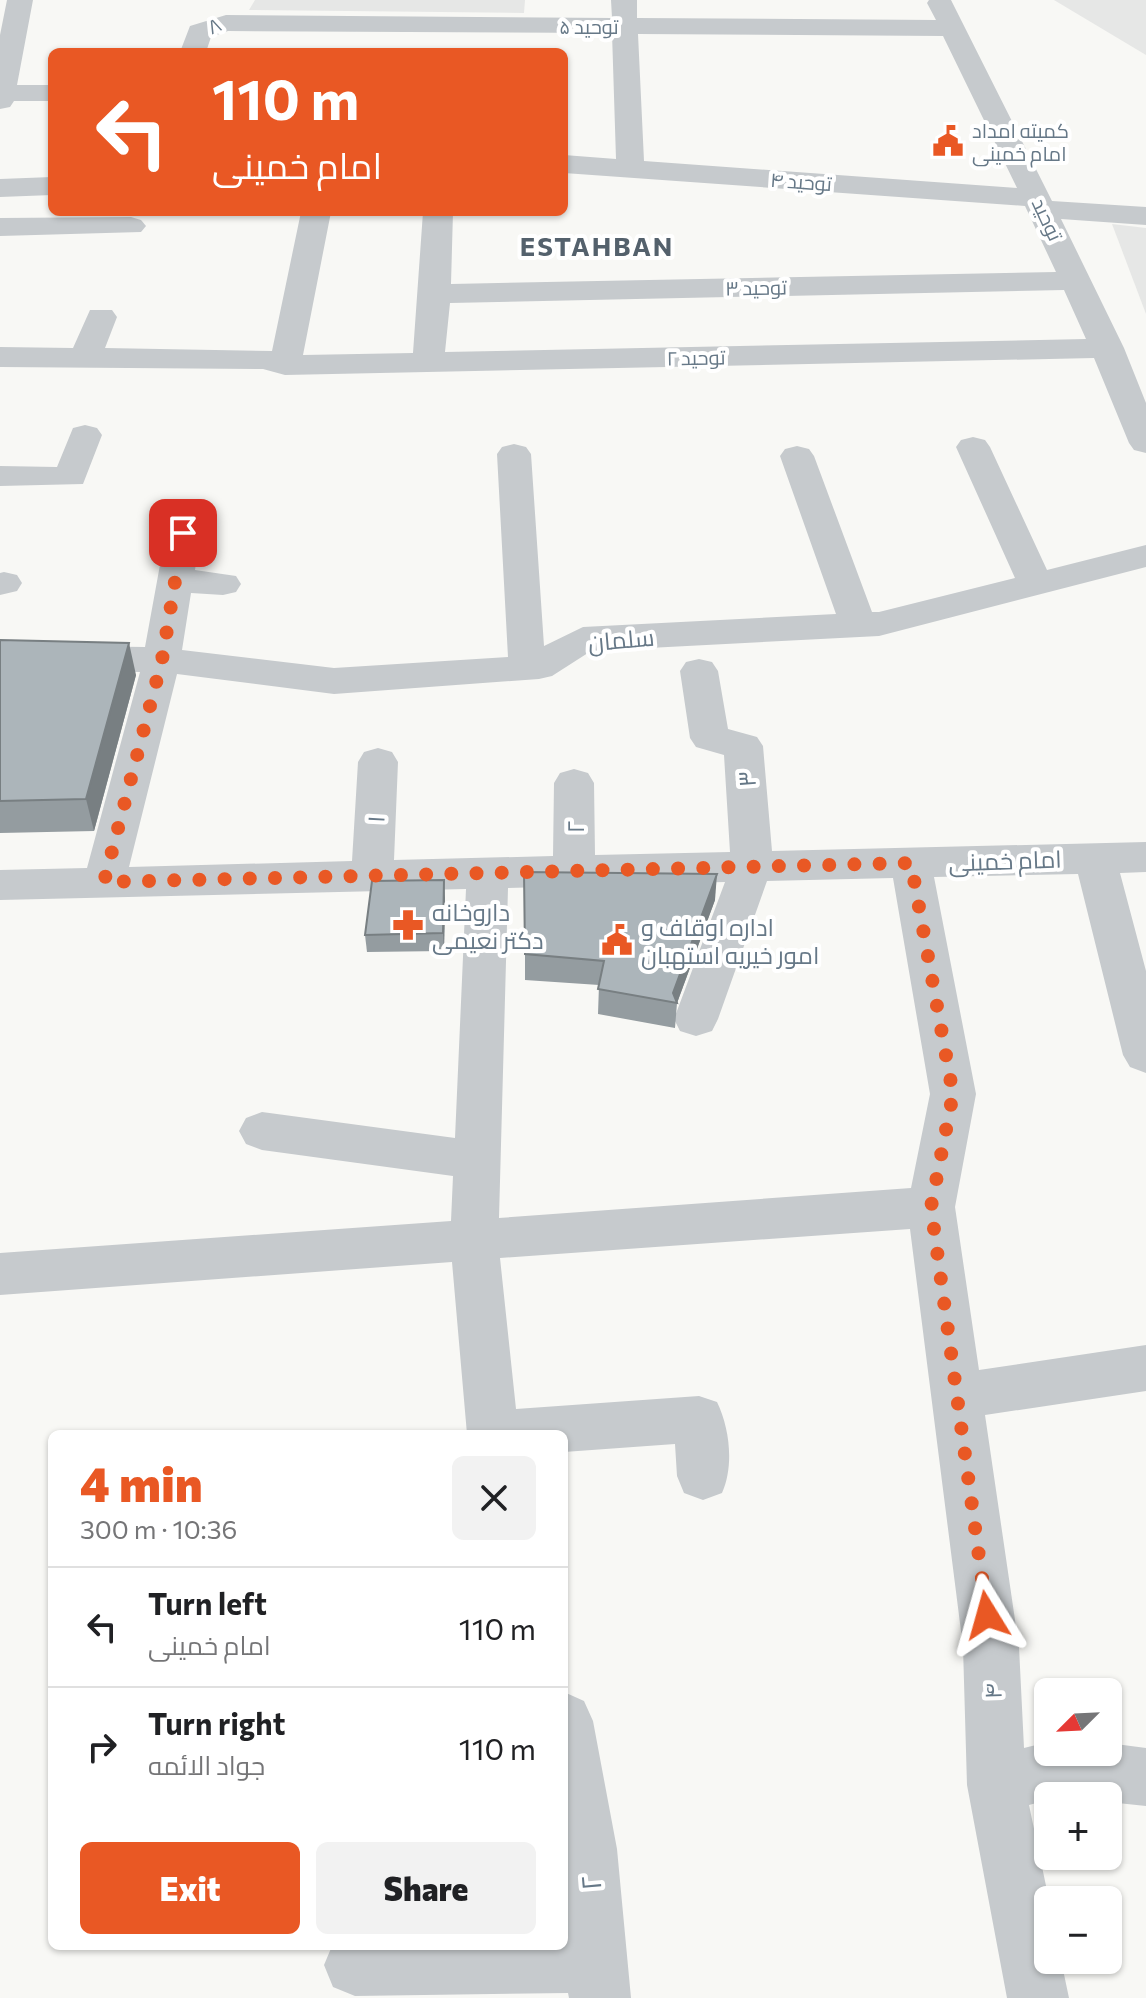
<!DOCTYPE html>
<html lang="en">
<head>
<meta charset="utf-8">
<style>
	:root { --surface:#fff; --page:#f2f2f2; --text:#202124; --muted:#757577; --line:#e0e0e0; --accent:#e95824 }
	body { margin:0; font-family:Commissioner,Cairo,sans-serif; background:var(--page); color:var(--text); height:100vh; display:flex; flex-direction:column; font-size:30px; white-space:nowrap }
	* { box-sizing:border-box; margin:0 }
	p { font-size:26px; color:var(--muted) }
	.icon { flex:none; width:44px; height:44px; fill:none; stroke:currentColor; stroke-width:2; stroke-linecap:round; stroke-linejoin:round }
	.map { position:relative; flex:1; overflow:hidden }
	.side { position:absolute; left:48px; top:1430px; width:520px; height:520px; display:flex; flex-direction:column; background:var(--surface); border-radius:12px; box-shadow:0 2px 6px #0004 }
	.side>* { flex:none }
	.banner { position:absolute; left:48px; top:48px; width:520px; height:168px; border-radius:12px; box-shadow:0 2px 6px #0004; background:#e95824; color:#fff; overflow:hidden }
	.needle { width:52px; rotate:246deg }
	.fabs { position:absolute; left:1034px; top:1678px; display:grid; gap:16px }
	.fabs a { display:grid; place-items:center; width:88px; height:88px; border-radius:12px; background:var(--surface); box-shadow:0 2px 6px #0004; font-size:40px }
	.pin { position:absolute; display:grid; place-items:center; width:68px; height:68px; color:#fff; margin:-34px; border-radius:16px; box-shadow:0 4px 12px #0006 }
	.me { position:absolute; width:88px; margin:-44px; rotate:352deg; stroke-linejoin:round; filter:drop-shadow(0 0 6px #0008) }
	.turn { display:flex; align-items:center; gap:28px; height:168px; padding:0 32px; font-size:36px }
	.turn .icon { width:104px; height:104px; stroke-width:2.5 }
	.turn b { display:block; font-size:56px; line-height:68px }
	.round { display:grid; place-items:center; flex:none; width:84px; height:84px; border-radius:12px; background:var(--page) }
	.overview { display:flex; align-items:center; justify-content:space-between; height:136px; padding:0 32px }
	h1 { font-size:48px; font-weight:800; line-height:60px; color:var(--accent) }
	.primary-button { display:flex; gap:16px; margin-top:auto; padding:16px 32px }
	.primary-button a { flex:1; height:92px; border-radius:12px; background:var(--accent); color:#fff; font-size:32px; font-weight:800; line-height:92px; text-align:center }
	.primary-button a+a { background:var(--page); color:var(--text) }
	ul { padding:0; list-style:none }
	li { display:flex; align-items:center; gap:24px; height:120px; padding:0 32px; border-top:2px solid var(--line) }
	li div { flex:1 }
	li b { display:block; font-size:30px }
	li em { font-style:normal }
	.map>svg:first-child { display:block }
</style>
</head>
<body>
<div class="map">
<svg width="1146" height="1998" viewBox="0 0 1146 1998">
	<rect width="100%" height="100%" fill="#f8f8f5"/>
	<g fill="#e6e7e6">
		<polygon points="255,0 525,0 524,13 249,10"/>
		<polygon points="1054,0 1146,0 1146,55"/>
		<polygon points="1112,224 1146,228 1146,314"/>
	</g>
	<g fill="none" stroke-linecap="round" stroke-linejoin="round">
		<g fill="#c6cacd" fill-rule="evenodd">
			<polygon points="7,0 33,0 17,85 52,85 52,101 14,101 10,107 0,109 0,35"/>
			<path d="M611,0H637V18L936,20L927,3L929,0H951L1052,201L1146,207V225L1061,219L1124,348L1146,403V453L1134,450L1129,443L1094,358L285,375L263,369L0,367V347L73,348L90,310H112L117,317L105,348L272,351L301,212H331L303,355L413,353L423,212H453L451,284L1056,272L1025,206L564,173V155L616,159L612,33L228,31L211,37L206,52H180L190,26L226,15L612,18ZM638,34L943,36L1017,188L644,161ZM1064,290L1086,339L445,352L450,303Z"/>
			<polygon points="52,177 52,195 0,197 0,179"/>
			<polygon points="131,217 141,220 146,226 141,232 0,236 0,218"/>
			<polygon points="85,425 97,428 102,435 83,484 0,486 0,466 57,467 73,428"/>
			<path d="M973,437L985,440L990,447L1047,570L1146,545V567L879,636L591,651L552,676L539,679L334,694L177,674L129,867L352,861L358,762L364,752L378,748L392,752L398,762L394,860L553,856L554,783L560,773L574,769L588,773L594,783L595,855L730,852L724,755L696,747L690,738L680,671L686,662L699,659L712,662L718,671L728,729L757,737L763,746L772,851L1146,842V872L1120,873L1146,971V1073L1130,1067L1123,1055L1078,874L934,877L976,1094L955,1207L979,1370L1146,1345V1391L985,1415L1019,1647L1024,1748L1048,1742V1752H1108V1743L1146,1748V1806L1108,1802V1796H1048V1800L1029,1805L1049,1900L1048,1960H1061L1069,1998H1007L967,1785L963,1647L910,1229L500,1258L516,1409L699,1396L717,1402C730,1429 734,1466 722,1493L703,1500L684,1493L677,1476L675,1444L564,1452V1434H467L452,1262L0,1295V1253L451,1221L453,1176L262,1150L246,1144L239,1131L246,1118L262,1112L455,1138L466,889L0,900V870L87,868L140,672L0,669V645L145,647L170,510L175,503L187,499L199,503L204,510L195,570L236,576L241,584L236,592L223,595L191,593L182,650L334,668L508,657L497,454L502,447L514,444L526,447L531,454L544,646L583,627L836,614L780,456L785,449L797,446L809,449L814,456L872,612H879L1015,578L956,447L961,440ZM893,878L930,1094L911,1188L499,1218L508,888L725,882L674,1019L680,1031L696,1036L712,1031L718,1019L767,881Z"/>
			<polygon points="4,572 17,575 22,583 17,591 0,595 0,573"/>
			<polygon points="564,1692 584,1701 593,1721 617,1849 631,1998 569,1998 568,1993 355,1996 333,1987 324,1965 332,1946 564,1946"/>
		</g>
	</g>
	<g fill="#949ca0">
		<polygon points="0,640 136,675 94,831 0,833"/>
		<polygon points="445,898 444,951 367,952 365,935"/>
		<polygon points="715,900 677,1003 675,1028 598,1014 599,985 525,980 525,954"/>
	</g>
	<g fill="#787f82">
		<polygon points="129,643 136,675 94,831 86,799"/>
		<polygon points="717,874 715,900 677,1003 673,993"/>
		<polygon points="444,880 445,898 444,951 443,933"/>
	</g>
	<g fill="#acb5ba" stroke="#787f82" stroke-width="2">
		<polygon points="0,640 129,643 86,799 0,801"/>
		<polygon points="524,872 717,874 673,993 677,1003 598,989 604,961 525,954"/>
		<polygon points="444,880 443,933 365,935 372,881"/>
	</g>
	<g fill="none" stroke-linecap="round" stroke-linejoin="round">
		<polyline stroke="#e95824" stroke-width="14" stroke-dasharray="0 25.2" points="183,533 162,660 104,882 911,863 953,1094 931,1207 987,1615"/>
	</g>
	<defs>
		<symbol id="civic-bare" viewBox="-9 -9 18 18"><path d="M-.6-6.5H3V-4.5H.6V-3L4-1V1h2V6H-6V1h2V-1L-.6-3ZM-1.2 2.5V6h2.4V2.5Z" fill="#e95824" stroke="#fff" stroke-width="2.5" paint-order="stroke"/></symbol>
		<symbol id="pharmacy-bare" viewBox="-9 -9 18 18"><path d="M-2-6h4v4h4v4h-4v4h-4v-4h-4v-4h4Z" fill="#e95824" stroke="#fff" stroke-width="2.5" paint-order="stroke"/></symbol>
	</defs>
	<g fill-rule="evenodd">
		<use href="#civic-bare" x="926" y="119" width="44" height="44"/>
		<use href="#pharmacy-bare" x="386" y="903" width="44" height="44"/>
		<use href="#civic-bare" x="595" y="918" width="44" height="44"/>
	</g>
	<g text-anchor="middle" dominant-baseline="central" stroke-width="8" stroke-linejoin="round" paint-order="stroke">
		<g font-size="20" fill="#667887" stroke="#fff">
			<text transform="translate(214 25) rotate(-24)">۸</text>
			<text x="589" y="26">توحید ۵</text>
			<text transform="translate(801 181) rotate(4)">توحید ۴</text>
			<text transform="translate(1048 219) rotate(65)">توحید</text>
			<text transform="translate(756 287) rotate(-1)">توحید ۳</text>
			<text transform="translate(696 357) rotate(-1)">توحید ۲</text>
		</g>
		<g font-size="20" fill="#667887" stroke="#fff" text-anchor="start">
			<text x="972" y="130">کمیته امداد<tspan x="972" dy="23">امام خمینی</tspan></text>
		</g>
		<g font-size="24" fill="#667887" stroke="#fff">
			<text transform="translate(621 639) rotate(-5)">سلمان</text>
			<text transform="translate(746 779) rotate(-94)">۳</text>
			<text transform="translate(375 819) rotate(-87)">۱</text>
			<text transform="translate(574 827) rotate(-90)">۲</text>
			<text transform="translate(1005 860) rotate(-2)">امام خمینی</text>
			<text transform="translate(992 1691) rotate(-92)">۴</text>
		</g>
		<g font-size="24" fill="#667887" stroke="#fff" text-anchor="start">
			<text x="432" y="911">داروخانه<tspan x="432" dy="28">دکتر نعیمی</tspan></text>
			<text x="641" y="926">اداره اوقاف و<tspan x="641" dy="28">امور خیریه استهبان</tspan></text>
		</g>
		<g font-size="26" font-weight="bold" letter-spacing="2" fill="#54616c" stroke="#fff">
			<text x="597" y="245">ESTAHBAN</text>
		</g>
		<g font-size="28" fill="#667887" stroke="#fff">
			<text transform="translate(590 1883) rotate(-95)">۲</text>
		</g>
	</g>
</svg>
<div class="fabs">
<a><svg class="needle" viewBox="-14 -14 28 28"><path d="M0-13l5 13h-10z" fill="#e53935"/><path d="M0 13l5-13h-10z" fill="#757577"/></svg></a>
<a>+</a>
<a>−</a>
</div>
<div class="pin" style="left:183px;top:533px;background:#d93025"><svg class="icon" aria-label="arrive" viewBox="0 0 24 24"><path d="M6 21V4h12l-3 4 3 4H6"/></svg></div>
<svg class="me" style="left:987px;top:1615px" viewBox="-20 -20 40 40"><path d="M0-17L14 15 0 8-14 15z" fill="#e95824" stroke="#fff" stroke-width="4"/></svg>
<div class="banner">
<div class="turn"><svg class="icon" aria-label="left" viewBox="0 0 24 24"><path d="M17 20v-9H6M10 6l-5 5 5 5"/></svg><div><b>110 m</b>امام خمینی</div></div>
</div>
<section class="side">
<div class="overview"><div><h1>4 min</h1><p>300 m · 10:36</p></div><a class="round"><svg class="icon" aria-label="close" viewBox="0 0 24 24"><path d="M6 6l12 12M18 6L6 18"/></svg></a></div>
<ul>
<li><svg class="icon" aria-label="left" viewBox="0 0 24 24"><path d="M17 20v-9H6M10 6l-5 5 5 5"/></svg><div><b>Turn left</b><p>امام خمینی</p></div><em>110 m</em></li>
<li><svg class="icon" aria-label="right" viewBox="0 0 24 24"><path d="M7 20v-9h11M14 6l5 5-5 5"/></svg><div><b>Turn right</b><p>جواد الائمه</p></div><em>110 m</em></li>
</ul>
<div class="primary-button"><a>Exit</a><a>Share</a></div>
</section>
</div>
</body>
</html>
